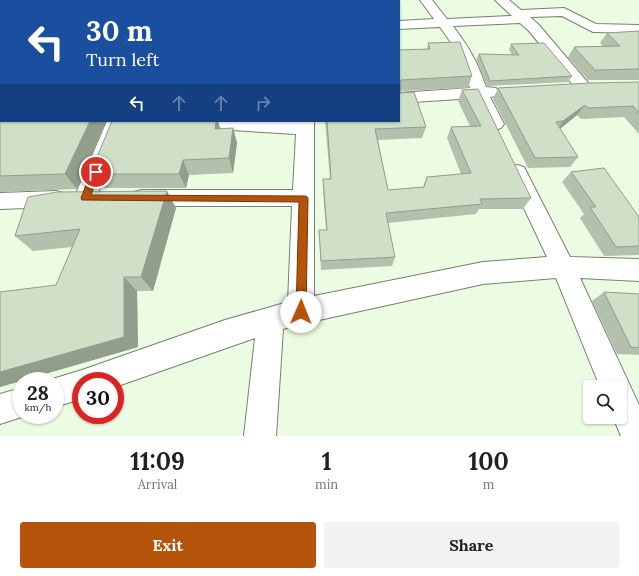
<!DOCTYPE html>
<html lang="en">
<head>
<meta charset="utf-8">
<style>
	:root { --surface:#fff; --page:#f2f2f2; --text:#202124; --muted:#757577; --accent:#b45309 }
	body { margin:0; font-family:Lora,serif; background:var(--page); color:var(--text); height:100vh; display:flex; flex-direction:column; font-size:15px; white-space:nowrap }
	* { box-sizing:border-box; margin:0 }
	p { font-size:13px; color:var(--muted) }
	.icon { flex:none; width:22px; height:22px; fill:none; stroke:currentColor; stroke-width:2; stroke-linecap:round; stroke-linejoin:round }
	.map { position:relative; height:436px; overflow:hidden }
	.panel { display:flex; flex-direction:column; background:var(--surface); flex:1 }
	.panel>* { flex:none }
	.banner { position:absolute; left:0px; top:0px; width:400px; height:122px; box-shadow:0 1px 3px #0004; background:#1a4fa0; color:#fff; overflow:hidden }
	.controls { position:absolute; left:583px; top:380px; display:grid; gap:8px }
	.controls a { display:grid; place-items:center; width:44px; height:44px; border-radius:4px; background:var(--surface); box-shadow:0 1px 3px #0004; font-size:20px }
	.speed { position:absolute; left:12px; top:372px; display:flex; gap:8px; font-size:20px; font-weight:700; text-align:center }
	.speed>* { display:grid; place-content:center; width:52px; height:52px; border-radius:50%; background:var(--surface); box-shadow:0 1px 3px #0004; line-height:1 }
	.speed small { font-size:10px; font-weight:400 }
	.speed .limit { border:6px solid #d22; background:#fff; color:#111 }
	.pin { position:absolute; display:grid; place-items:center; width:34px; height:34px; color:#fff; margin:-17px; border:2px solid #fff; border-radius:50%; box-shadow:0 1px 4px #0007 }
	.me { position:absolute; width:44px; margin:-22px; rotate:1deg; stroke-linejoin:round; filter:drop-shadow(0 0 3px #0008) }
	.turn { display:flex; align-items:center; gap:14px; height:84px; padding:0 20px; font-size:18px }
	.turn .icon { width:52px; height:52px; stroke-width:2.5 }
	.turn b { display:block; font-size:28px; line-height:34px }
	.lanes { display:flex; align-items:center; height:38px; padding:0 20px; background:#0003; justify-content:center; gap:20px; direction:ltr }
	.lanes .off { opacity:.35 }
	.eta { display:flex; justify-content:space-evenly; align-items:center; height:68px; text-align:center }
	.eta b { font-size:24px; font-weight:700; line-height:28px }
	.cta { display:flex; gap:8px; margin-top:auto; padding:8px 20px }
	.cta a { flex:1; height:46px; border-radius:4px; background:var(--accent); color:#fff; font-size:16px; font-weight:700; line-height:46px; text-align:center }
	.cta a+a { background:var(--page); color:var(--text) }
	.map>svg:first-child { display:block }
</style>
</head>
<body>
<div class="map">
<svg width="639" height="436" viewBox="0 0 639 436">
	<rect width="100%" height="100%" fill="#ecfce3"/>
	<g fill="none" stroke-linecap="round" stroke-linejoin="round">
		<defs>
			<g id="minor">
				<rect x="112" y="0" width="12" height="1"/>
				<rect x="240" y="0" width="12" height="1"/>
				<rect x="297" y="0" width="12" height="1"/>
				<rect x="344" y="0" width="13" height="1"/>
				<path d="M420,0H432L447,19L512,16L495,0H509L521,10L564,8L596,24L639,25V33L593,32L562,16L530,17L539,25L589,84L591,87L589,90L583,92L577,90L529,31L520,23L453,26C470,49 477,61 486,87L496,88L498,92L496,96L490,97L504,124L501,128L495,130L489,128L474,98L399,103V93L470,88L462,63L456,50L440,27L399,29V21L434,19Z"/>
				<polygon points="107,121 125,121 96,198 92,204 85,206 78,204 74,198"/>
				<polygon points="175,121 296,122 296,121 314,121 314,296 483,262 547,257 507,172 510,167 517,165 524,167 570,257 639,259 639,281 580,278 639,405 639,436 621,436 613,417 620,417 620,387 600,387 556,278 483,284 301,324 283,329 276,436 244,436 255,338 115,387 115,381 81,381 81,399 55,407 55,381 46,381 82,370 225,320 288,302 292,206 141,206 134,204 130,198 134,192 141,190 293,190 296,134 184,127 178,125"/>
				<polygon points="56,191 63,193 67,199 63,205 56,207 0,209 0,193"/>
				<polygon points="21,388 21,415 28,415 0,424 0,394"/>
			</g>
		</defs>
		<use href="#minor" stroke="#73826c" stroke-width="2"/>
		<use href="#minor" fill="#fff" fill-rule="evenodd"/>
	</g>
	<g fill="#b3c1ac">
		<polygon points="0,0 1,1 1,121 106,121 77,189 0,192"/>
		<polygon points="639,31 639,80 588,80 568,57 574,47 603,46 600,43 607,33"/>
		<polygon points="428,43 472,76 468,88 400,91 400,93 426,127 422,138 378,140 388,190 423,187 427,177 461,174 447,138 451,127 470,126 458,101 462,90 531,198 523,209 479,209 476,214 388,223 395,257 392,266 321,270 319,230 326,230 323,190 323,179 330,179 325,121 399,121 399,50 427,49"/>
		<polygon points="511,44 572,76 568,82 487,86 476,60 479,54 512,55 509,50"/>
		<polygon points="639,82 639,134 624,117 581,119 577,115 560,129 578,157 570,167 528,168 493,99 498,88"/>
		<polygon points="220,128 233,128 237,143 233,173 189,175 186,188 101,188 90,174"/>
		<polygon points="571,172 639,217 639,255 604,256 580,218 584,214 562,182"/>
		<polygon points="176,208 153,291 137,291 138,347 0,387 0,292 56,285 72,247 33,251 15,236"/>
		<polygon points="604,292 639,294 639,355 617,354 592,301"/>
	</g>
	<g fill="#929d8c">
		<polygon points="64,0 82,0 81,1 63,1"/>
		<polygon points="585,105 577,115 556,132 563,121"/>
		<polygon points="90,121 106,121 77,189 65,174"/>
		<polygon points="216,121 218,121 221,131 215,129"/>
		<polygon points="233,128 237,143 233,173 229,158"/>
		<polygon points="183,160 189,175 186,188 179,174"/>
		<polygon points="167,191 176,208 153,291 141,277"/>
		<polygon points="124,277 137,291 138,347 0,387 0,372"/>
	</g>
	<g fill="#d0e0c8" stroke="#929d8c">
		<polygon points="0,0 64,0 63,1 1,1 1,121 90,121 65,174 0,176"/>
		<rect x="193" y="0" width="40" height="1"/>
		<polygon points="639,31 639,69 595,70 574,47 620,46 607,33"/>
		<polygon points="460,42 472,76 401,80 400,82 400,93 414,92 426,127 375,129 388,190 424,187 427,177 471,173 451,127 481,126 462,90 478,89 531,198 480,199 482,204 386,213 395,257 321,261 319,230 327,230 323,179 331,179 327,121 399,121 399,50 430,49 428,43"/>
		<polygon points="544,43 572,76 490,81 479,54 519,55 511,44"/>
		<polygon points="639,82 639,113 633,106 588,108 585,105 563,121 556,122 578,157 535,158 498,88 590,83"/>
		<polygon points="112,121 216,121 215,129 233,128 229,158 183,160 179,174 90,174"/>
		<polygon points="604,168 639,217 639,246 616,247 590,207 596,207 571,172"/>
		<polygon points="167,191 141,277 124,277 124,337 0,372 0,292 56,285 80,229 15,236 28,197 57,192"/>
		<polygon points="604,292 639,294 639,348 631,347"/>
	</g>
	<polygon fill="#b45309" stroke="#753606" points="96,169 100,172 91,195 306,196 308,198 306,312 305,315 301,317 297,315 296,312 299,202 82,200 81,198 91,172"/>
</svg>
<div class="controls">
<a><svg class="icon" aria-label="search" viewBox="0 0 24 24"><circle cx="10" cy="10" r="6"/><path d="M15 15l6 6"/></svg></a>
</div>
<div class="speed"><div>28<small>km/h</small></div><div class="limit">30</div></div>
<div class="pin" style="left:96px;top:172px;background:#d93025"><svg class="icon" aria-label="arrive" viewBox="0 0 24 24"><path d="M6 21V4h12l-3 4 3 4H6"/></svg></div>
<svg class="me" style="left:301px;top:312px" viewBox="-20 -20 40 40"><circle r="19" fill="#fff"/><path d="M0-13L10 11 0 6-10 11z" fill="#b45309"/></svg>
<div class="banner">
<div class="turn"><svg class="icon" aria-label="left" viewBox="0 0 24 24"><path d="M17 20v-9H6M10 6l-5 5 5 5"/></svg><div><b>30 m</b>Turn left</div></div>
<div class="lanes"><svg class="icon" aria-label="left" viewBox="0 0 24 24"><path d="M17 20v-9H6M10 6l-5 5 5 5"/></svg><svg class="icon off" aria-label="ahead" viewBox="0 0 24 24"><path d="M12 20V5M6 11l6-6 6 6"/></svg><svg class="icon off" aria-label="ahead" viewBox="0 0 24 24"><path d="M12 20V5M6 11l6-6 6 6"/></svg><svg class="icon off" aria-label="right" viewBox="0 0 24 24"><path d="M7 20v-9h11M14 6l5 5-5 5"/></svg></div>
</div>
</div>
<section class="panel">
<div class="eta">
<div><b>11:09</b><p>Arrival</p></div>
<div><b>1</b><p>min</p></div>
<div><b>100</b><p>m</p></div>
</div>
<div class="cta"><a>Exit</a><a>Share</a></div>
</section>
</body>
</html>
